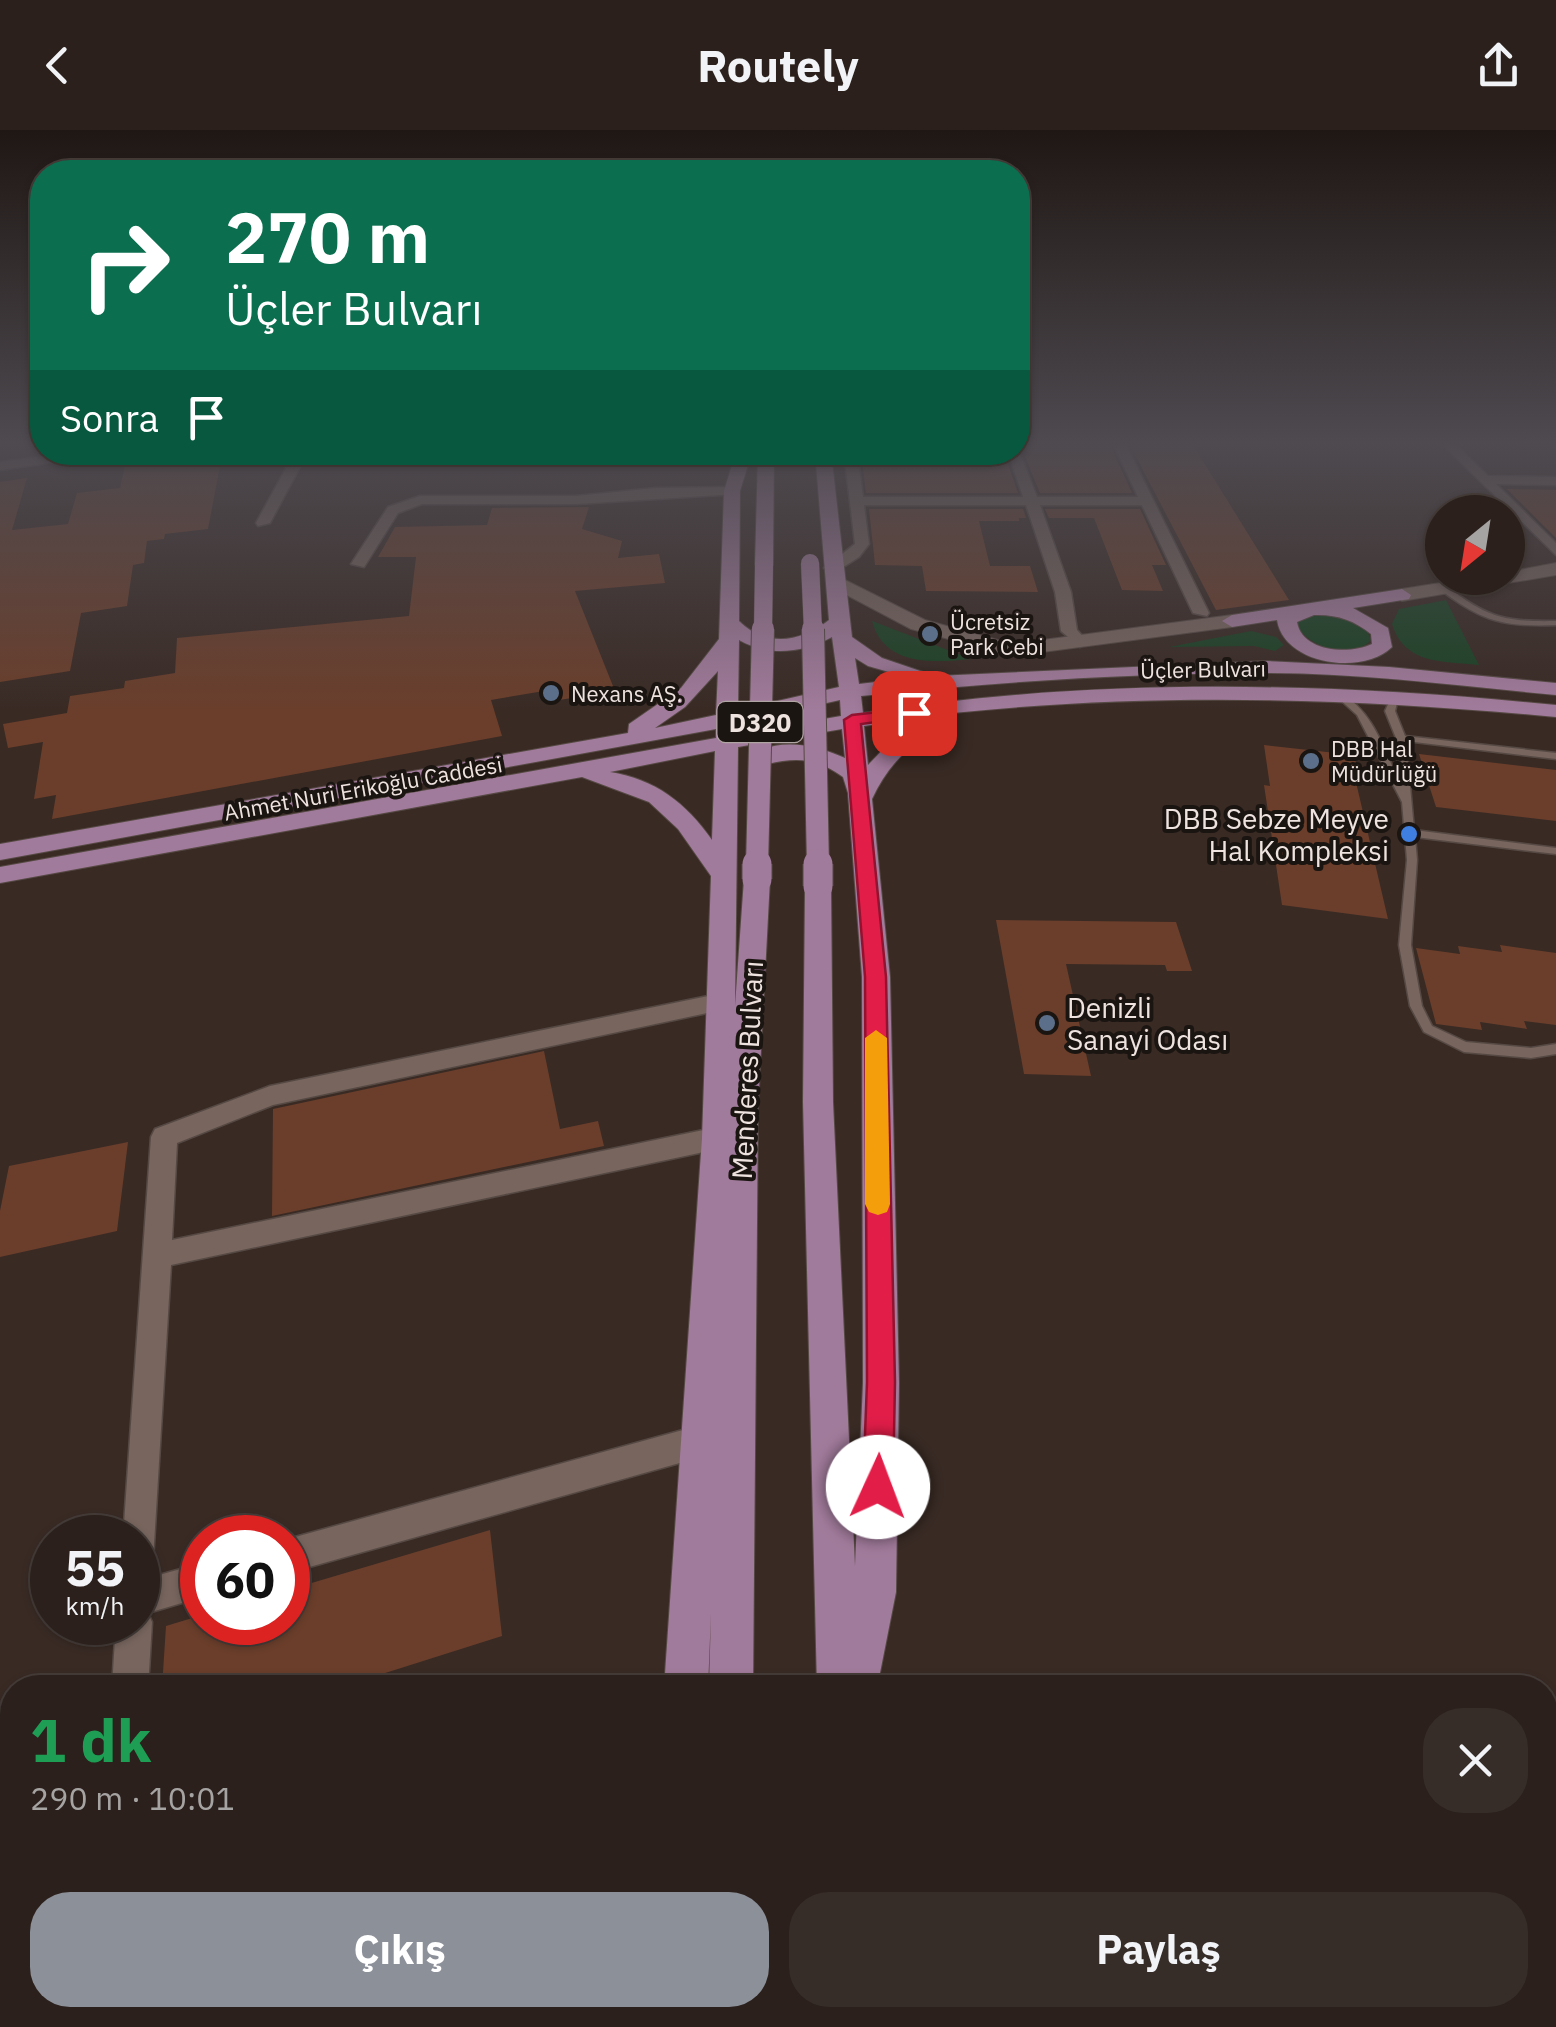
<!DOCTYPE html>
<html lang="tr">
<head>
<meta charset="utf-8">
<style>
	:root { --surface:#2b201b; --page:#372d28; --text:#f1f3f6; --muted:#a6a3a3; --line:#473e3a; --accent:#8c9099 }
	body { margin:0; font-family:"IBM Plex Sans",sans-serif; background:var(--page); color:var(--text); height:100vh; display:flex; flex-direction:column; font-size:38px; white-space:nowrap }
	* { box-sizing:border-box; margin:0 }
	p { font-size:32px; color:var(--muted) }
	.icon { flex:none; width:55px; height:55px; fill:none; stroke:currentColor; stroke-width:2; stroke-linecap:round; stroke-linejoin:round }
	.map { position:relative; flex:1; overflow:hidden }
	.side { position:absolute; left:0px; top:1545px; width:1558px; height:352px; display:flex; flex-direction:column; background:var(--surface); border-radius:40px 40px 0 0; box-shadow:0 2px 8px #0004,0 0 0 2px var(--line) }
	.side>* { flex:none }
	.hud { position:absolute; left:30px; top:30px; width:1000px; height:305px; border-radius:40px; box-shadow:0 2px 8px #0004,0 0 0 2px var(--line); background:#0b6e4f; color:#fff; overflow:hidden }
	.needle { width:65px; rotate:210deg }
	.tools { position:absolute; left:1425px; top:365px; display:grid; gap:20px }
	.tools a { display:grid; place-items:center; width:100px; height:100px; border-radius:50%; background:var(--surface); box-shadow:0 2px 8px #0004,0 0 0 2px var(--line); font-size:50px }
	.speed { position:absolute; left:30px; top:1385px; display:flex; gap:20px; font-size:50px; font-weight:700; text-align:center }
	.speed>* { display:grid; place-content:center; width:130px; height:130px; border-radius:50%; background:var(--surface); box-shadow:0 2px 8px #0004,0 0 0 2px var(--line); line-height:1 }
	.speed small { font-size:25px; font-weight:400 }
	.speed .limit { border:15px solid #d22; background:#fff; color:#111 }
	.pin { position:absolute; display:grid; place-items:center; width:85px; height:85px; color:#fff; margin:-42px; border-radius:20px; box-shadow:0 5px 15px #0006 }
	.me { position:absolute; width:110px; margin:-55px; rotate:2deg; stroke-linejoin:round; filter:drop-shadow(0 0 8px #0008) }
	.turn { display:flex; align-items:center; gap:35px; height:210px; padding:0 30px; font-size:45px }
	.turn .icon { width:130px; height:130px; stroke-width:2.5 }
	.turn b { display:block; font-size:70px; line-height:85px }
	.then { display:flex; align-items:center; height:95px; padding:0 30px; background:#0003; gap:20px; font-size:38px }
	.round { display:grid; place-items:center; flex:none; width:105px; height:105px; border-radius:40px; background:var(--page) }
	.overview { display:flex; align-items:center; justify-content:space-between; height:170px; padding:0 30px }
	h1 { font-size:60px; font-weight:700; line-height:75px; color:#1e9e55 }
	.action { display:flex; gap:20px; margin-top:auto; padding:20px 30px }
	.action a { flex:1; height:115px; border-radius:40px; background:var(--accent); color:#fff; font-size:40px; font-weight:700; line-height:115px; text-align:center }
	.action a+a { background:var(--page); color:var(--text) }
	header { display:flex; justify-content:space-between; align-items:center; height:130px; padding:0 30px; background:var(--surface); font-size:45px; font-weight:700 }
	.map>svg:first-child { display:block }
</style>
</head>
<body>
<header><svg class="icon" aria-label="back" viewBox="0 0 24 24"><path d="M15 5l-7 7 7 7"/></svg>Routely<svg class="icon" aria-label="share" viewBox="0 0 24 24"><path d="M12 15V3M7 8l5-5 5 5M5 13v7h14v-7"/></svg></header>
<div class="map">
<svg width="1556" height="1897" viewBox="0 0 1556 1897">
	<rect width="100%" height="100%" fill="#392a24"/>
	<g fill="#1c4225">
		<path d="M1446,470L1479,535C1443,531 1405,535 1392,494L1399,479Z"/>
		<path d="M1313,484L1336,485L1366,498L1371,510C1351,532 1312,518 1296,496L1298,491Z"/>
		<path d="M872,491L971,529C932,533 884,536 872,491Z"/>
		<polygon points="1251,501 1276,507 1284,515 1275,521 1254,516 1169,517"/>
	</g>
	<g fill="#6a3e2b">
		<polygon points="1060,315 1110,315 1132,363 1040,363 1025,326 1029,326 1026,316"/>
		<polygon points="1130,315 1193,315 1289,470 1216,480"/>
		<polygon points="861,322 1005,326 1018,363 866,363"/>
		<polygon points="222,325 208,399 165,404 164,409 147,411 144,433 133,435 127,476 81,483 70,541 0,552 0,352 27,348 12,400 68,394 77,363 120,358 125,336"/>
		<polygon points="1507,359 1556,360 1556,408"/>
		<polygon points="589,377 582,399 622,411 618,428 659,424 665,453 575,461 615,561 547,572 544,561 491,570 502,606 52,689 56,665 34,669 43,612 8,618 3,594 67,583 70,566 124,558 125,551 175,543 177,508 409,486 416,427 378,427 395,397 487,395 492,378"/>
		<polygon points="869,379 1023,379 1026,388 1019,388 1019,391 979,391 990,436 1030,436 1038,462 926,461 922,436 875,435"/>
		<polygon points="1045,379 1140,379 1166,435 1152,435 1163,461 1122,460 1094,388 1049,388"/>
		<polygon points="1264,615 1354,625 1360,648 1355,648 1388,789 1282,775 1264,655 1270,656"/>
		<polygon points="1419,624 1556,640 1556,691 1436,677"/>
		<polygon points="996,790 1176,792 1192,841 1167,841 1165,835 1066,834 1091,946 1024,944"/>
		<polygon points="1500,815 1556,823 1556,895 1524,891 1527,899 1480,892 1482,900 1436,894 1416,818 1460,824 1458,816 1502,822"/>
		<polygon points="544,921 560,999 598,991 604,1016 272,1086 273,979"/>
		<polygon points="128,1012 117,1101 0,1127 0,1081 9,1036"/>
		<polygon points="490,1400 502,1506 338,1558 162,1558 166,1496 202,1485 202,1492 288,1492 288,1460"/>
	</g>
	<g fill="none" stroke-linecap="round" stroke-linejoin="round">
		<defs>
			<g id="service">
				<path d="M1442,457H1448C1487,488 1507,492 1556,491V495C1505,497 1483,492 1442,461Z"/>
				<path d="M1340,563C1373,580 1385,622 1400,654L1396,608L1385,581L1390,570L1402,564L1406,567L1397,573L1395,581L1405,606L1556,623V629L1406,611L1414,700L1556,718V724L1415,707L1417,730L1411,815L1422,876L1432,896L1466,912L1531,918L1556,914V924L1531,928L1464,922L1424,902L1410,876L1399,815L1407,730L1402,672L1357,585L1336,566Z"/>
				<polygon points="1064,1885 1086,1885 1088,1897 1066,1897"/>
			</g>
			<g id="minor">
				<polygon points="1114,315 1126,315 1209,483 1207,486 1193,483 1142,375 1040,375 1071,462 1077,500 1088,512 1080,517 1061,501 1055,462 1026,375 864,375 869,414 859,427 837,441 824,438 855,414 844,322 857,322 863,367 1023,367 1008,322 1018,322 1018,319 1037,367 1138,367"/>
				<polygon points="1443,315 1456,315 1488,346 1556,347 1556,355 1496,354 1556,413 1556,425"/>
				<polygon points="79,322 122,322 0,340 0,332"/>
				<polygon points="295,322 308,322 270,393 258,396 256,393"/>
				<polygon points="732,357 737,358 737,364 576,374 422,374 398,383 364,437 351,434 388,377 420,366 576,366 655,358"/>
				<polygon points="718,864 726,867 730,873 726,879 273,975 177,1013 172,1110 718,997 727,1000 731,1008 727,1016 718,1019 171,1135 152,1447 202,1433 202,1467 148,1483 152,1492 148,1558 112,1558 116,1492 138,1492 138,1408 123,1408 151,1007 155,999 270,956"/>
				<polygon points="701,1295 712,1300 717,1311 712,1322 701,1327 288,1443 288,1409"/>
				<polygon points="12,1766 12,1807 0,1813 0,1771"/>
			</g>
			<g id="tertiary">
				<polygon points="1556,433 1556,445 1402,471 1393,465 1402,459 1472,448 1508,448 1508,442"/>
				<polygon points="833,444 925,490 1012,514 1232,485 1242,491 1232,497 1012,526 911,499 826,454 826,446"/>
			</g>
			<g id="primary">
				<path d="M736,322H752L740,361L739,491C766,518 801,512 829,490L815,322H831L852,507L882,528L935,546L1267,531L1389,537L1556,553V565C1460,556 1363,543 1266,543C1131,543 995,552 861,566L863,583C1094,547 1324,552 1556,575V587C1354,568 1155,562 953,583V592C915,608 889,632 872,669L890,847L899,1253L896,1462L877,1558H817L803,972L805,756L818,747L831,756L833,972L855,1436L863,1253L862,847L848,663L843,647C814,626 793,627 760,636L749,629C773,605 817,615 845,628L842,599L738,617L735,876L744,749L757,740L770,749L758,977L753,1558H709L711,1483L708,1558H664L702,1008L711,746L678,699L649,672L582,647L0,753V737L716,608V599L0,730V714L628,603L629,594L681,558L719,509L724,361ZM832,507L839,557L738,580L739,510C769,527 802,523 832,507ZM855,528L868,536L910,548L859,554ZM718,541L716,585L655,598L685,577ZM840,570L841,586L738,604V593ZM927,587L897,605L868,635L864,596ZM715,621L712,710C686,673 655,649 610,642Z"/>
				<polygon points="758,322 774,322 773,435 764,440 755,435"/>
				<path d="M1402,459L1411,465L1409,469L1353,478L1388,498L1392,517C1363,546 1284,535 1277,490L1232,497L1222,491L1232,485ZM1314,485C1336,484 1354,490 1371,504L1372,514C1349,525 1302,522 1297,492Z"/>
				<polygon points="660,1885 748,1885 747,1897 660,1897"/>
				<polygon points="820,1885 872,1885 873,1897 821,1897"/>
			</g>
		</defs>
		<use href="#service" stroke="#564944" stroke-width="3"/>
		<use href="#minor" stroke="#564944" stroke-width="3"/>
		<use href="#tertiary" stroke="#564944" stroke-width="2"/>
		<use href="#primary" stroke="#564944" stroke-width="2"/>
		<use href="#service" fill="#77655e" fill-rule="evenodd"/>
		<use href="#minor" fill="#77655e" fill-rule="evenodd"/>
		<use href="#tertiary" fill="#77655e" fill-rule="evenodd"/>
		<use href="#primary" fill="#a17b9b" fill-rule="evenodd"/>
		<defs>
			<g id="primary-bridge-far2">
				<polyline points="810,433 813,501"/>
				<polyline points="763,501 764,435"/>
			</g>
			<g id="primary-bridge-far1">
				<polyline points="813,499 818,736"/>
				<polyline points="757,736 763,499"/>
			</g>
			<g id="primary-bridge">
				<polyline points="818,734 818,756"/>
				<polyline points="757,749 757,734"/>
			</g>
		</defs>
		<use href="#primary-bridge-far2" stroke="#564944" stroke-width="19" stroke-linecap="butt"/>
		<use href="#primary-bridge-far1" stroke="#564944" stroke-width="24" stroke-linecap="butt"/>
		<use href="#primary-bridge" stroke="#564944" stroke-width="31" stroke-linecap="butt"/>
		<use href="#primary-bridge-far2" stroke="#a17b9b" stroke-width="18"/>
		<use href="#primary-bridge-far1" stroke="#a17b9b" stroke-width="22"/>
		<use href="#primary-bridge" stroke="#a17b9b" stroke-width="29"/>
	</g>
	<linearGradient id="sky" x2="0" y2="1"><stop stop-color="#1f1714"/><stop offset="0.54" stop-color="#4e4a50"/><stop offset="1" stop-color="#4e4a50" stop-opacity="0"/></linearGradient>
	<rect width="1556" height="580" fill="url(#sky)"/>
	<polygon fill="#e11d48" stroke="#92132f" stroke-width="2.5" points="914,578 920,580 920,586 861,594 886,847 895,1252 893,1357 888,1368 878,1372 867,1368 863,1357 867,1252 865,847 844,590 852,585"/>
	<polygon fill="#f59e0b" points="876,900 887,908 890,1074 887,1082 878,1085 869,1082 865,1074 865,908"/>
	<g fill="#5c6f8a" stroke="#1b1512" stroke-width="4">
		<circle cx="930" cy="504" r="10"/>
		<circle cx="551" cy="563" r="10"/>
		<circle cx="1311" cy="631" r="10"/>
		<circle cx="1047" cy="893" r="10"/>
	</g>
	<circle fill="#3f7fe0" stroke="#1b1512" stroke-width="4" cx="1409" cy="704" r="10"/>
	<g text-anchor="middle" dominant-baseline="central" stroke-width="8" stroke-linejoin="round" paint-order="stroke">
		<g font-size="22" fill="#eee3df" stroke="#1b1512" text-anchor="start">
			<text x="950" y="491">Ücretsiz<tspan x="950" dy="25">Park Cebi</tspan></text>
			<text x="571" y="563">Nexans AŞ.</text>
			<text x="1331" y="618">DBB Hal<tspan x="1331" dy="25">Müdürlüğü</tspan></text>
		</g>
		<g font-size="22" fill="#eee3df" stroke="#1b1512">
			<text transform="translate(1203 539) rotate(-1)">Üçler Bulvarı</text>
			<text transform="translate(363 658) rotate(-10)">Ahmet Nuri Erikoğlu Caddesi</text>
		</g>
		<rect fill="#1b1512" stroke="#afa5a2" stroke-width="2.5" x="717.5" y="572" width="85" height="40" rx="8"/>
		<g font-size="25" font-weight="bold" fill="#eee3df">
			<text x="760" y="592">D320</text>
		</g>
		<g font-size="28" fill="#eee3df" stroke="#1b1512" text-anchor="end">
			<text x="1389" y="688">DBB Sebze Meyve<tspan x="1389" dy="32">Hal Kompleksi</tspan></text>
			<text x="1067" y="877" text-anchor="start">Denizli<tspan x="1067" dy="32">Sanayi Odası</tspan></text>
		</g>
		<g font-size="28" fill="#eee3df" stroke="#1b1512">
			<text transform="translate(747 940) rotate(-87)">Menderes Bulvarı</text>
		</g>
	</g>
</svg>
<div class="tools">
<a><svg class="needle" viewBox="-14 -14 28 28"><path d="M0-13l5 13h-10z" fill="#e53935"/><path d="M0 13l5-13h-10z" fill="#a6a3a3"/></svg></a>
</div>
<div class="speed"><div>55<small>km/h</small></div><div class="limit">60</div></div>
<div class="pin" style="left:914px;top:583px;background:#d93025"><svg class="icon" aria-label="arrive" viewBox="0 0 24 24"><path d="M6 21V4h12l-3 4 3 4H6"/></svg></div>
<svg class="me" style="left:878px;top:1357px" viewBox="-20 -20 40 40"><circle r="19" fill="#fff"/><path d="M0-13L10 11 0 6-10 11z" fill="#e11d48"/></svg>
<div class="hud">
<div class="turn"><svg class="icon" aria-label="right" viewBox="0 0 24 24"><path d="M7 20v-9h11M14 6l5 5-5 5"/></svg><div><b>270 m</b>Üçler Bulvarı</div></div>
<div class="then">Sonra<svg class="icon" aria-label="arrive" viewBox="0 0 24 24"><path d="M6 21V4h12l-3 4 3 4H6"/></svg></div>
</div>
<section class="side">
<div class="overview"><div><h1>1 dk</h1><p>290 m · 10:01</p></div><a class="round"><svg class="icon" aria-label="close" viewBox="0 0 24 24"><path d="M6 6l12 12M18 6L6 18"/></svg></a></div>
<div class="action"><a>Çıkış</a><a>Paylaş</a></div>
</section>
</div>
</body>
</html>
